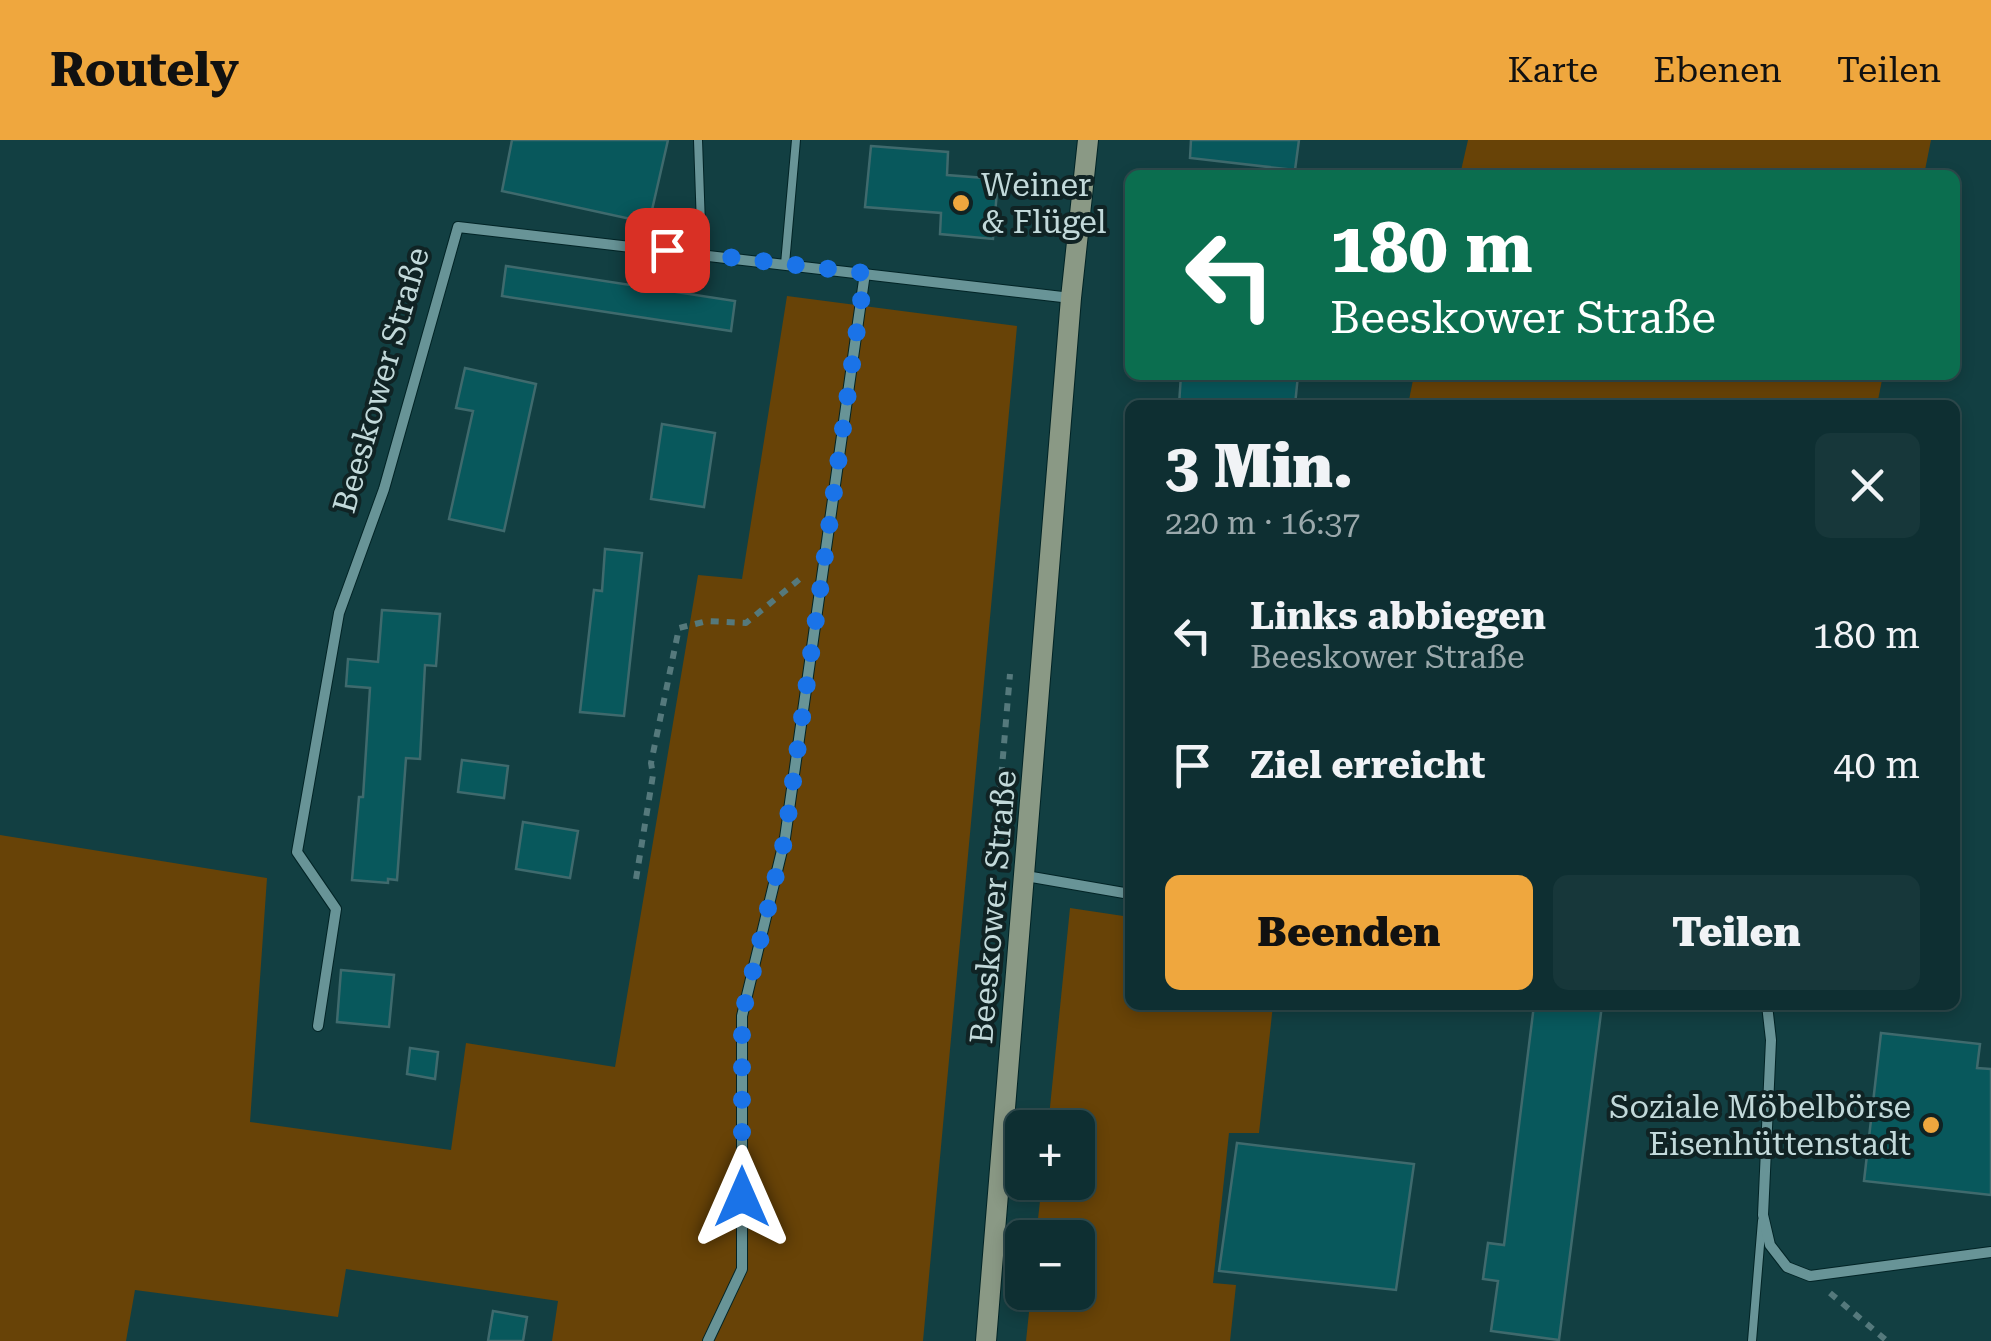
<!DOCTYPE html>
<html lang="de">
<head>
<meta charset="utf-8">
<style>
	:root { --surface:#0e2f32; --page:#17373a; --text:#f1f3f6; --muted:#9ba9ac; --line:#2e4a4d; --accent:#efa73e }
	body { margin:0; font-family:"Roboto Serif",serif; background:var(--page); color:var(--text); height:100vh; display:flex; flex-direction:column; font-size:38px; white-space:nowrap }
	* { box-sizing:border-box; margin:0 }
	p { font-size:32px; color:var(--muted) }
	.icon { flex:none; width:55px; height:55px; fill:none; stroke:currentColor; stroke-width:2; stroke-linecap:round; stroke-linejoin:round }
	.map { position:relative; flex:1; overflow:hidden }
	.details { position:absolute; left:1125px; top:260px; width:835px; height:610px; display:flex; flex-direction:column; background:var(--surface); border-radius:15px; box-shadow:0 5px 15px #0003,0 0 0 2px var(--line) }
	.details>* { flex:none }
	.hud { position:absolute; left:1125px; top:30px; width:835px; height:210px; border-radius:15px; box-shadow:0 5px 15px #0003,0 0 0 2px var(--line); background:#0b6e4f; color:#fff; overflow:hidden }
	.controls { position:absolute; left:1005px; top:970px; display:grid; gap:20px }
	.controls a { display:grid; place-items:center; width:90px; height:90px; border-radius:15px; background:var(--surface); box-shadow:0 5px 15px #0003,0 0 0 2px var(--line); font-size:50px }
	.pin { position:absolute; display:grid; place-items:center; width:85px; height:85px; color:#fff; margin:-42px; border-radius:20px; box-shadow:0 5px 15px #0006 }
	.me { position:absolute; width:110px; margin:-55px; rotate:0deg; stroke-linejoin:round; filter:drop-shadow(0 0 8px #0008) }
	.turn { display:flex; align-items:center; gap:35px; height:210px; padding:0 40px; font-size:45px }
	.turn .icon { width:130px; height:130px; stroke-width:2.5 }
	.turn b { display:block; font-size:70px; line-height:85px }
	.round { display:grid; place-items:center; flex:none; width:105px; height:105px; border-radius:15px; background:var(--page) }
	.overview { display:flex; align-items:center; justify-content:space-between; height:170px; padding:0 40px }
	h1 { font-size:60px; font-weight:800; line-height:75px }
	.primary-button { display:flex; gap:20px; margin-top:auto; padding:20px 40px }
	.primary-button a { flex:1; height:115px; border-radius:15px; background:var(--accent); color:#111; font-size:40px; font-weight:800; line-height:115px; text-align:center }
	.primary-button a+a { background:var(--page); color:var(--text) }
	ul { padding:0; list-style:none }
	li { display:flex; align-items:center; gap:30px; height:130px; padding:0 40px }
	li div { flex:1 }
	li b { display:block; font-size:38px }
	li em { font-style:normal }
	header { display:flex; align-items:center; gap:60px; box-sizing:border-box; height:140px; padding:0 50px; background:var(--accent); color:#111 }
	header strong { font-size:48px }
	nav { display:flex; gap:55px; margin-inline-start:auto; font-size:35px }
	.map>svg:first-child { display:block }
</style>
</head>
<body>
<header>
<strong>Routely</strong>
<nav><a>Karte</a><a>Ebenen</a><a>Teilen</a></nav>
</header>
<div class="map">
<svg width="1991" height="1201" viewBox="0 0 1991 1201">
	<rect width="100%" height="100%" fill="#123f42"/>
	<g fill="#684307">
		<polygon points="1468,0 1931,0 1924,35 1460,35"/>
		<polygon points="787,156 1017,186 923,1201 552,1201 558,1161 346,1129 338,1177 135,1150 126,1201 0,1201 0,695 267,738 250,982 451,1010 466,903 615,927 698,435 742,439"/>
		<polygon points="1414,235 1883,235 1877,265 1408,265"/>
		<polygon points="1070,768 1130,777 1130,865 1273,865 1259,993 1229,993 1213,1143 1236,1145 1230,1201 1026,1201 1031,1153 1078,1152 1078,1098 1036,1097 1042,1043 1078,1042 1078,988 1048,987"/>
	</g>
	<g fill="#08585c" stroke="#3f6a6d" stroke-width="2.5">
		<polygon points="512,0 668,0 649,83 502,51"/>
		<polygon points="1191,0 1299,0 1295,30 1190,18"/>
		<polygon points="871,6 948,12 947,35 998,39 993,99 940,94 941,73 865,67"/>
		<polygon points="506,126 735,161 731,191 502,156"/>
		<polygon points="465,228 536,244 504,391 449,379 473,271 456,268"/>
		<polygon points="1181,235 1298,235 1295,265 1179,265"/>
		<polygon points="662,284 715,293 704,367 651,359"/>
		<polygon points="605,409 642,413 624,576 580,572 594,450 602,451"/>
		<polygon points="382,470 440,474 436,526 425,525 420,619 406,618 397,740 388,739 388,743 352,740 359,657 363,657 370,548 346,546 348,519 378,522"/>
		<polygon points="462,620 508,626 504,658 458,652"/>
		<polygon points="523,682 578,691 570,738 516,729"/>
		<polygon points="341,830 394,835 389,887 337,882"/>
		<polygon points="1534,865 1602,865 1559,1200 1491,1191 1498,1141 1483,1139 1488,1103 1504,1105"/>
		<polygon points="1881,893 1980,904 1977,928 1991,929 1991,1055 1864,1041"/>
		<polygon points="410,908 438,912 435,939 407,934"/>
		<polygon points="1237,1003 1414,1024 1396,1150 1219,1131"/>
		<polygon points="493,1171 527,1177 523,1201 488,1201"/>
	</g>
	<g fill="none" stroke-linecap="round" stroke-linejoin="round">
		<defs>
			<g id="lane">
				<polyline points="698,0 702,114"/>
				<polyline points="785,124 796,0"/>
				<polyline points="1752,1201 1762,1081"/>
			</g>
			<g id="street">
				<polyline points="1026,736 1130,754"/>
				<polyline points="1767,865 1771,900 1763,1075 1770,1105 1787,1127 1810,1136 1991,1112"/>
				<polyline points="318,886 336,769 297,712 339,473 384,349 458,87 1071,158"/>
				<polyline points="708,1201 742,1129 742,876 785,698 865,133"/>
			</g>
			<polyline id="secondary" points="986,1201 1071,158 1088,0"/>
		</defs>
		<use href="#lane" stroke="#022426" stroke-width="10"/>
		<use href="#street" stroke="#022426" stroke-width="12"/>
		<use href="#secondary" stroke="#022426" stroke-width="22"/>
		<g stroke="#55797c" stroke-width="6" stroke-dasharray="8 8" stroke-linecap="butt">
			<polyline points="1000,651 1010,534"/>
			<polyline points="636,739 653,635 651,623 679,488 707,481 746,483 801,438"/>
			<polyline points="1830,1153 1887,1201"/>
		</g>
		<use href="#lane" stroke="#689497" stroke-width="8"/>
		<use href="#street" stroke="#689497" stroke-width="10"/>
		<use href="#secondary" stroke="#8a9985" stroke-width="20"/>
	</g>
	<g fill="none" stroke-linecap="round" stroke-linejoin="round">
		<polyline stroke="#1a73e8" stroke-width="18" stroke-dasharray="0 32.4" points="667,110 865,133 785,698 742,876 742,1057"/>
	</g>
	<g fill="#efa73e" stroke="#102324" stroke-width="4">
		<circle cx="961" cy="63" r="10"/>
		<circle cx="1931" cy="985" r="10"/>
	</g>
	<g text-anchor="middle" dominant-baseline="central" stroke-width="8" stroke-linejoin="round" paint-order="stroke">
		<g font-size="32" fill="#c2d9da" stroke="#102324" text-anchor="start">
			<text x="981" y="45">Weiner<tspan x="981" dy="37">&amp; Flügel</tspan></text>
			<text x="1911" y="967" text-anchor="end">Soziale Möbelbörse<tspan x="1911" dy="37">Eisenhüttenstadt</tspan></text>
		</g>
		<g font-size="32" fill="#c2d9da" stroke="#102324">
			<text transform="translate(381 240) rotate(-74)">Beeskower Straße</text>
			<text transform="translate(993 767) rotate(-85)">Beeskower Straße</text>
		</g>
	</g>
</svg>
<div class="controls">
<a>+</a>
<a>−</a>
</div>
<div class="pin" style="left:667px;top:110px;background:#d93025"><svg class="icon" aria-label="arrive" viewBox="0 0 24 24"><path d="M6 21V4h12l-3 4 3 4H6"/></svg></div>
<svg class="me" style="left:742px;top:1057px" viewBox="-20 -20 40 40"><path d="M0-17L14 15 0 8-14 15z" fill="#1a73e8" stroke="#fff" stroke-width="4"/></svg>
<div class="hud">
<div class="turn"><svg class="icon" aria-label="left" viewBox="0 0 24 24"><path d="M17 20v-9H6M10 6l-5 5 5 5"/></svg><div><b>180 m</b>Beeskower Straße</div></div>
</div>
<section class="details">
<div class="overview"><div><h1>3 Min.</h1><p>220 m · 16:37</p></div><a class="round"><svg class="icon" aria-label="close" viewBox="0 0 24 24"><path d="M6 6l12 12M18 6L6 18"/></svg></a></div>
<ul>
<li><svg class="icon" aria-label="left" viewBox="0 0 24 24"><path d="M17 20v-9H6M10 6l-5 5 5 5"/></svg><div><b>Links abbiegen</b><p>Beeskower Straße</p></div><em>180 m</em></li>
<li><svg class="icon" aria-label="arrive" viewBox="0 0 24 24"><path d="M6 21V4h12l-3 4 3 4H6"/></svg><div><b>Ziel erreicht</b></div><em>40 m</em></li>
</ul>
<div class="primary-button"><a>Beenden</a><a>Teilen</a></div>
</section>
</div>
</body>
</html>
